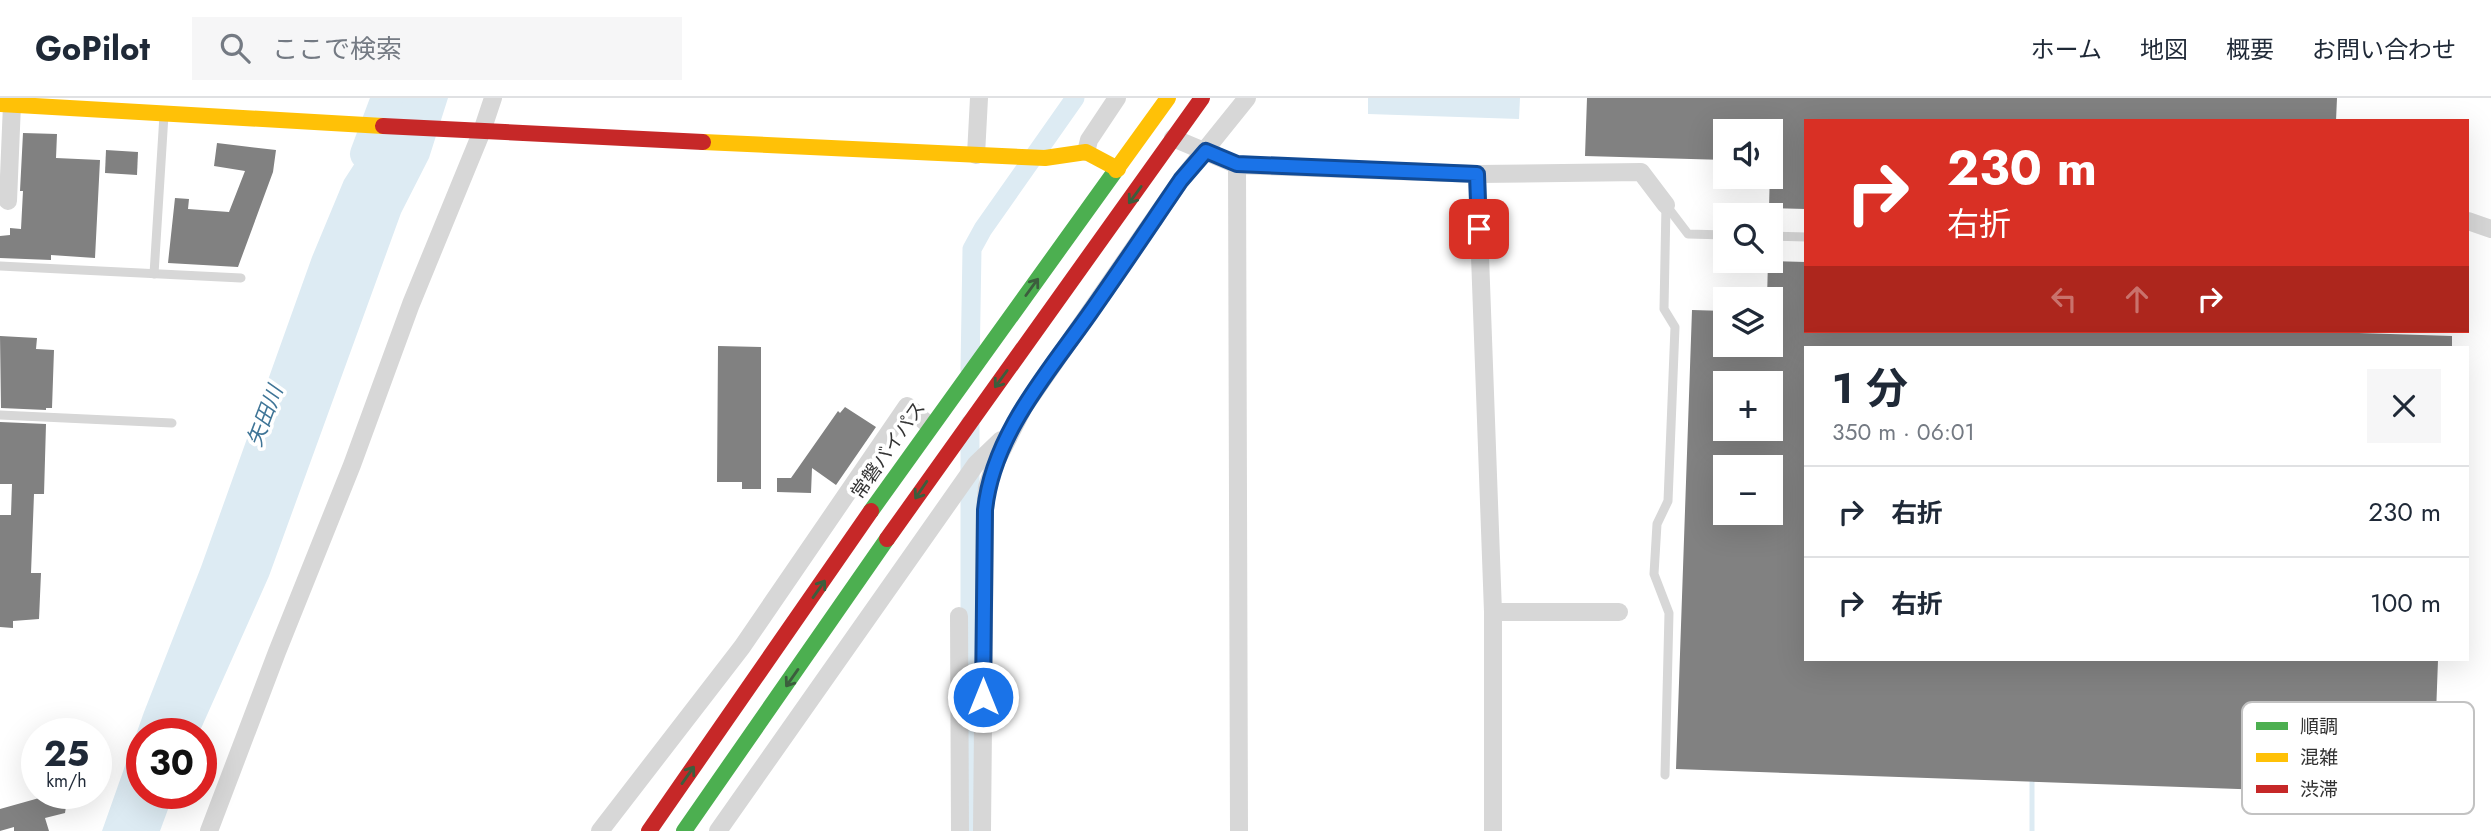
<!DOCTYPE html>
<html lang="ja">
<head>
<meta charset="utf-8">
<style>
	:root { --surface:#fff; --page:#f6f6f7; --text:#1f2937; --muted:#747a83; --line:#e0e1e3 }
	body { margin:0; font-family:Jost,"Noto Sans JP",sans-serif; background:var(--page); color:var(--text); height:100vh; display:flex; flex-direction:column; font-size:26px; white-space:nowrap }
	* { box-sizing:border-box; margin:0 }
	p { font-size:23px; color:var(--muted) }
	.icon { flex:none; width:38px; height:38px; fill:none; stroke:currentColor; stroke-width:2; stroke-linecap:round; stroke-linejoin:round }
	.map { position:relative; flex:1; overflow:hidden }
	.details { position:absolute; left:1804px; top:248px; width:665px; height:315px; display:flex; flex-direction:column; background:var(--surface); border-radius:0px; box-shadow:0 7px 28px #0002 }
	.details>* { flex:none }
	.banner { position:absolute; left:1804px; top:21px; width:665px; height:214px; border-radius:0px; box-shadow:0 7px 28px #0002; background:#d93025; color:#fff; overflow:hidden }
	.buttons { position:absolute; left:1713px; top:21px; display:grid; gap:14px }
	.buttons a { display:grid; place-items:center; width:70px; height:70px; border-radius:0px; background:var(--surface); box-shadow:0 7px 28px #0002; font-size:35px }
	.speed { position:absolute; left:21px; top:620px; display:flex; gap:14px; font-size:35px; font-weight:700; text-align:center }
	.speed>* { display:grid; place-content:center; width:91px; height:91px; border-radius:50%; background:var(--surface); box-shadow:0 7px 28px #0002; line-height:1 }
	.speed small { font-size:18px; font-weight:400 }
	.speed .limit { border:10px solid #d22; background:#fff; color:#111 }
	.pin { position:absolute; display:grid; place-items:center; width:60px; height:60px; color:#fff; margin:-30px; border-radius:14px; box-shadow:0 4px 10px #0006 }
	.me { position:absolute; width:77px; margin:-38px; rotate:0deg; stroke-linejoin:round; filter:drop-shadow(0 0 5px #0008) }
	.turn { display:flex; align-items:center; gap:24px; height:147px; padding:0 28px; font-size:32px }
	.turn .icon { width:91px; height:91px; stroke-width:2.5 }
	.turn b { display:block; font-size:49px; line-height:60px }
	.lanes { display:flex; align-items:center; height:66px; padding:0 28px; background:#0003; justify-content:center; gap:35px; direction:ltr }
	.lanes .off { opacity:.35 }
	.round { display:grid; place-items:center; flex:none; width:74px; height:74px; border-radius:0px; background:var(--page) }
	.headline { display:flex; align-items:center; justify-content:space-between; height:119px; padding:0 28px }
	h1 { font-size:42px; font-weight:700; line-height:52px }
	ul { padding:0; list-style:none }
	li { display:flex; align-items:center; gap:21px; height:91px; padding:0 28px; border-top:2px solid var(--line) }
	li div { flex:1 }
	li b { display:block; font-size:26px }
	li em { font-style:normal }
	header { display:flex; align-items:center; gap:42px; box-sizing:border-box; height:98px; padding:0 35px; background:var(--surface); border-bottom:2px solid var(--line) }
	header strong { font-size:33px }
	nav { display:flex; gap:38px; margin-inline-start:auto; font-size:24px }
	.search { width:490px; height:63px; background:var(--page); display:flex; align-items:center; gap:18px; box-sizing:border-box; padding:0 24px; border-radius:0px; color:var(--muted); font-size:26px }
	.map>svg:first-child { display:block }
</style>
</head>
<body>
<header>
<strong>GoPilot</strong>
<div class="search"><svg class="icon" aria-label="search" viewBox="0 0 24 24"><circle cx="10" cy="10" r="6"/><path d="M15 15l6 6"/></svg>ここで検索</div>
<nav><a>ホーム</a><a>地図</a><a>概要</a><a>お問い合わせ</a></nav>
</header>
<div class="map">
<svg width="2491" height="733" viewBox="0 0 2491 733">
	<rect width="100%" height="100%" fill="#fff"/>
	<g fill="#ddebf3">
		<polygon points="387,0 448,0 429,60 401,115 269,478 199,635 142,635 142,695 174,695 160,733 102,733 144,614 201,469 312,159 344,82 377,31"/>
		<polygon points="1368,0 1520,0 1519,21 1368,16"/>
	</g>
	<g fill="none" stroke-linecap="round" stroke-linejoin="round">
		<g stroke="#ddebf3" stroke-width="5">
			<polyline points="2036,250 2036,233"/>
			<polyline points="2032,733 2032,677"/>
		</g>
		<g stroke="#ddebf3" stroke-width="19">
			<polyline points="970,272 972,151 983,131 1075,0"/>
			<polyline points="970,326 970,733"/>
		</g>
		<polyline stroke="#ddebf3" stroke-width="32" points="366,56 387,0"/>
	</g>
	<g fill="#818181" fill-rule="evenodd">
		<polygon points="1587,0 2337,0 2336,23 1806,23 1806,111 1769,110 1771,33 1726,33 1726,62 1585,58"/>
		<polygon points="23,35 57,36 56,60 100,62 95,160 51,157 51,162 0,160 0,138 10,137 10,130 21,131 23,93 20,93"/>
		<polygon points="217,45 276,52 273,74 238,169 168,165 175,100 189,101 188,111 229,114 245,73 214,68"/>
		<polygon points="106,52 138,54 137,77 105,75"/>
		<path d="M1768,163L1806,164V233H2297L2452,238V250H1806V562H2438L2433,698L1676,671L1692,212L1726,213V247H1771V201H1767ZM1726,285H1771V331H1726ZM1726,369H1771V415H1726Z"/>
		<polygon points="0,238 37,240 36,251 54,252 52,310 46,310 46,312 1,310"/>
		<polygon points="718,248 761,249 761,391 742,391 742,384 717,384"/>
		<polygon points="845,309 876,329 836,387 812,370 811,395 777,394 777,380 791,380 838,313 840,315"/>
		<polygon points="0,324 46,326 44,396 34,396 31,475 41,475 39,521 13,523 13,530 0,529 0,417 11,417 12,386 0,386"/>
		<polygon points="57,695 68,695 65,715 45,720 49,733 14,733 14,729 0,733 0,711"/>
	</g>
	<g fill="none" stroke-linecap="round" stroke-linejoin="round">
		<g stroke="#d7d7d7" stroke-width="9">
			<polyline points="1666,107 1688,136 1726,137"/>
			<polyline points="1771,138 1806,139"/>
			<polyline points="0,168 241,180"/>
			<polyline points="154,176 164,17"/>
			<polyline points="0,317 172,325"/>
			<polyline points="1665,677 1669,515 1654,476 1657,426 1668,403 1675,229 1664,211 1666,107"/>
		</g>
		<g stroke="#d7d7d7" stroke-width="18">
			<polyline points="1173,40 1237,67 1477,76 1641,74 1666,107"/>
			<polyline points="1086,54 1089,42 1117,0"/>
			<polyline points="976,57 979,0"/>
			<polyline points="1237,67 1239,733"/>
			<polyline points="1477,76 1493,514 1493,733"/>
			<polyline points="8,103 12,6"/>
			<polyline points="2468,123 2491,131"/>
			<polyline points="1493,514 1619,514"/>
			<polyline points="959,518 960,733"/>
			<polyline points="209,733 277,554 352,367 411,206 482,33 493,0"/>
			<polyline points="600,733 742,549 907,308 930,328"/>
			<polyline points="718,733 976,366 1001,342"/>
			<polyline points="982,733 985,412 987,389 994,368 1024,309 1181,82 1247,0"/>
		</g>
		<g stroke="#4caf50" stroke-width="16">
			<polyline points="871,413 1116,72"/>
			<polyline points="684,733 887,441"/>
		</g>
		<g stroke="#ffc107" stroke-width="16">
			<polyline points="0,6 383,28"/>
			<polyline points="703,44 1045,60 1086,54 1118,71"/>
			<polyline points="1116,72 1168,0"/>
		</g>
		<g stroke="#c62828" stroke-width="16">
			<polyline points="383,28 703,44"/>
			<polyline points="887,441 1202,0"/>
			<polyline points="649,733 871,413"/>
		</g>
	</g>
	<defs><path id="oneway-shaft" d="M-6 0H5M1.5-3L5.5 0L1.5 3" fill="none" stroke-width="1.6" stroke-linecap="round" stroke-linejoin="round" transform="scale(1.75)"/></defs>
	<g stroke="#3c5e3d">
		<use href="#oneway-shaft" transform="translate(1135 97) rotate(126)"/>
		<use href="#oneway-shaft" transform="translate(1032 189) rotate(-54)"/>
		<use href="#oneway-shaft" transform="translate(1001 281) rotate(126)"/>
		<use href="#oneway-shaft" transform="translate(921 392) rotate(124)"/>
		<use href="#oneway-shaft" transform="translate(819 491) rotate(-55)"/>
		<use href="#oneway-shaft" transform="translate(792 580) rotate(125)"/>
		<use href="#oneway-shaft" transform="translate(688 677) rotate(-55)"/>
	</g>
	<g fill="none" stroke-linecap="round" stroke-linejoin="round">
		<defs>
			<path id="route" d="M983,599L985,412C993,336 1048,275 1090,215C1121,171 1151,126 1181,82L1206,53L1237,66L1477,76L1479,131"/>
		</defs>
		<use href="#route" stroke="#114b97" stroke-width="18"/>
		<use href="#route" stroke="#1a73e8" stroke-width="12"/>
	</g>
	<g text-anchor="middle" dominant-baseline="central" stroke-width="7" stroke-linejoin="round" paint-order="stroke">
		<g font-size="19" fill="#333" stroke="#fff">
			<text transform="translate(888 352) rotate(-55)">常磐バイパス</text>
		</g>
		<g font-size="21" font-style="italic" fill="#3f7597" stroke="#fff">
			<text transform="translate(265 318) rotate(-69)">矢田川</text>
		</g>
	</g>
	<rect x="2242" y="604" width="232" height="112" rx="10" fill="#fff" stroke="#c2c2c2" stroke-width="2"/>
	<rect x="2256" y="624" width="32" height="8" fill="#4caf50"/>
	<rect x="2256" y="655" width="32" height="9" fill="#ffc107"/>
	<rect x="2256" y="687" width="32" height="8" fill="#c62828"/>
	<g font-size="19" fill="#333">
		<text x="2300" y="635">順調</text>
		<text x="2300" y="666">混雑</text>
		<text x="2300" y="698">渋滞</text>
	</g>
</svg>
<div class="buttons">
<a><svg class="icon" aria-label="sound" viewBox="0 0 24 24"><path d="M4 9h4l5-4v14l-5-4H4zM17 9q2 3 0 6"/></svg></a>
<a><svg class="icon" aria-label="search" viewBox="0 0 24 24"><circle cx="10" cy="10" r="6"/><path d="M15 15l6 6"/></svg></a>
<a><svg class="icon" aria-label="layers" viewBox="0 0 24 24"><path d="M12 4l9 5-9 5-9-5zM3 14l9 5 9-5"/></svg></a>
<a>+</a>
<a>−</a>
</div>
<div class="speed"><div>25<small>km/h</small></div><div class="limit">30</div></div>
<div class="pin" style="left:1479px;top:131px;background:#d93025"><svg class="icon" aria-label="arrive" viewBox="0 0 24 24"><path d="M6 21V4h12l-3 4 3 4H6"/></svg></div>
<svg class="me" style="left:983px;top:599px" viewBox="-20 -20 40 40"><circle r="17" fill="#1a73e8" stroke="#fff" stroke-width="3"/><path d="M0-11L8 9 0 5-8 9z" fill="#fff"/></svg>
<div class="banner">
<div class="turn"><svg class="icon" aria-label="right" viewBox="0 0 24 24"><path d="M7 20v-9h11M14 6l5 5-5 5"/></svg><div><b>230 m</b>右折</div></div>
<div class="lanes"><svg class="icon off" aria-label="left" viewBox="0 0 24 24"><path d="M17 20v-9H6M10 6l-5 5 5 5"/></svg><svg class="icon off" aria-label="ahead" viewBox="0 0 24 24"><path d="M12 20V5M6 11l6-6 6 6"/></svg><svg class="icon" aria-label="right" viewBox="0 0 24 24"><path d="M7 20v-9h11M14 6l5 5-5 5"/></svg></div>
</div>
<section class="details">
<div class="headline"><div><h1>1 分</h1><p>350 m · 06:01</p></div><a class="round"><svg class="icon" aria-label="close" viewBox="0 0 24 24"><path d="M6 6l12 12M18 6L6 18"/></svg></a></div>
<ul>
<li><svg class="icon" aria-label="right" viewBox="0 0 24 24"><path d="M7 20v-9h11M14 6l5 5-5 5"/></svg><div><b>右折</b></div><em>230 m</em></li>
<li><svg class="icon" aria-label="right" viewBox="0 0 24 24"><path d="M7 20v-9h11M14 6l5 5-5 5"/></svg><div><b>右折</b></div><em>100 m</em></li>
</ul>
</section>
</div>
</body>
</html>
